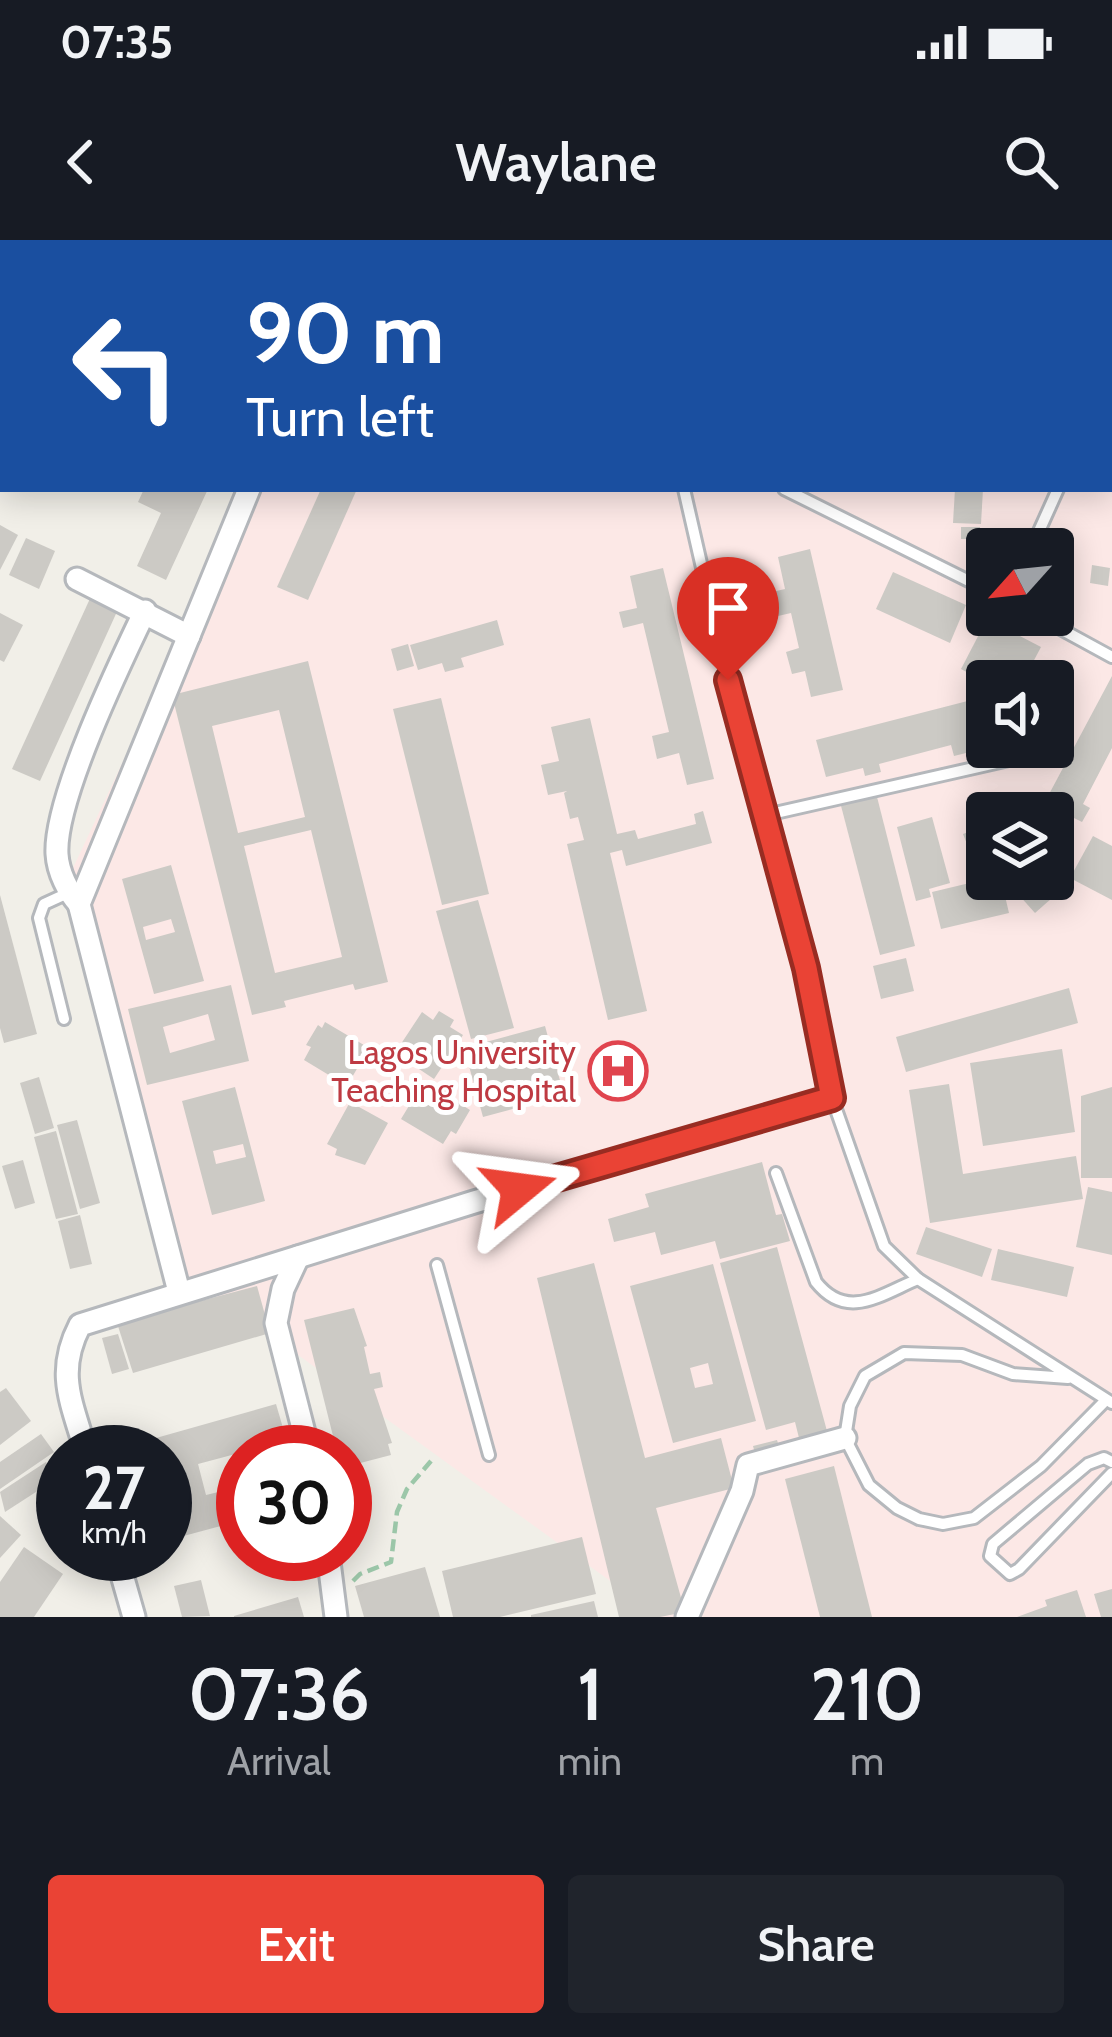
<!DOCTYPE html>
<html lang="en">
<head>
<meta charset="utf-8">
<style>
	:root { --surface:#171b24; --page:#20242c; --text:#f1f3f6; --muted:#9ea1a6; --accent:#ea4335 }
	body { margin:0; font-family:Cabin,sans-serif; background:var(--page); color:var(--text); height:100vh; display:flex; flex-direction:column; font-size:45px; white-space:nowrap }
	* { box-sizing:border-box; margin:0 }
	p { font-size:39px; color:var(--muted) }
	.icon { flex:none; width:66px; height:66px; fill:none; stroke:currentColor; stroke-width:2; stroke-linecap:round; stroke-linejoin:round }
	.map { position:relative; height:1377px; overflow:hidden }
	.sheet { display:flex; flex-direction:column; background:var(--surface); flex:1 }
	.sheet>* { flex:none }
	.hud { position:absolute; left:0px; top:0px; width:1113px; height:252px; box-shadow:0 6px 30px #0003; background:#1a4fa0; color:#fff; overflow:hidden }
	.needle { width:78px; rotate:243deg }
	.controls { position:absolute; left:966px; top:288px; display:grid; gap:24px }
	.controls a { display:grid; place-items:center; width:108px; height:108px; border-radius:12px; background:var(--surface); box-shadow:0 6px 30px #0003; font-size:60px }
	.speed { position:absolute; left:36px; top:1185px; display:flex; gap:24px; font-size:60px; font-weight:700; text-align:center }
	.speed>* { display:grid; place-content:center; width:156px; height:156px; border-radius:50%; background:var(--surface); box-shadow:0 6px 30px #0003; line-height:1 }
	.speed small { font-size:30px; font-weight:400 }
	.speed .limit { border:18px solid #d22; background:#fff; color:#111 }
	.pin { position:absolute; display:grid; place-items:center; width:102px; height:102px; color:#fff; margin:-123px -51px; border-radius:50% 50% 50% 0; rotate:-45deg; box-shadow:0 0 12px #0007 }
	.pin .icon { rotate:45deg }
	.me { position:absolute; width:132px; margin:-66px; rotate:74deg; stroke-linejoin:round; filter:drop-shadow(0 0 9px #0008) }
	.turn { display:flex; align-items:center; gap:42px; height:252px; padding:0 48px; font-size:54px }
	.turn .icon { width:156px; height:156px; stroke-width:2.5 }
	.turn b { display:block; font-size:84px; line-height:102px }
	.eta { display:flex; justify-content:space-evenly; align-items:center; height:204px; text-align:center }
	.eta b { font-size:72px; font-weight:600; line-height:84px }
	.primary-button { display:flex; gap:24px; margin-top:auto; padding:24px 48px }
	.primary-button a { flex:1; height:138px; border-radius:12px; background:var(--accent); color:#fff; font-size:48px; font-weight:600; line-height:138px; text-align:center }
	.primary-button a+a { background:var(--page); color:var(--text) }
	.status { display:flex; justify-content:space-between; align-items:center; height:84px; padding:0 60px; background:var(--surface); direction:ltr }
	.status svg { height:33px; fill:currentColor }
	header { display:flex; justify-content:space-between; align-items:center; height:156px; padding:0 48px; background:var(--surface); font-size:54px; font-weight:600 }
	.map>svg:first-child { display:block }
</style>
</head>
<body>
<div class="status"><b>07:35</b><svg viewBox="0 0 49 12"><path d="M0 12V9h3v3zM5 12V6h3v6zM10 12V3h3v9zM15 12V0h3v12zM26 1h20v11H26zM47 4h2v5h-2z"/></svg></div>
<header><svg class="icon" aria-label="back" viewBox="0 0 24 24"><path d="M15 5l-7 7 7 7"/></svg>Waylane<svg class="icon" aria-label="search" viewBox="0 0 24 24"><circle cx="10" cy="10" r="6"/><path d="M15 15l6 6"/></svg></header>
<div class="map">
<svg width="1112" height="1377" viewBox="0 0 1112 1377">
	<rect width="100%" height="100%" fill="#f1efe8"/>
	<path fill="#fce8e6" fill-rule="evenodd" d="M366,0H1112V1377H660L171,1023L73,628L251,249H1110V3H365ZM987,309H1053V375H987ZM987,441H1053V507H987ZM987,573H1053V639H987Z"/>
	<g fill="#cccac5" fill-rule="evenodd">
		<polygon points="144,249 208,249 166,340 137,326 161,273 138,262"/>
		<polygon points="321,249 357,249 308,360 277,347"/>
		<polygon points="955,249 983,249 981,284 953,283"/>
		<polygon points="0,285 18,295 0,330"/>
		<rect x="961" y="287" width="19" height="12"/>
		<polygon points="26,298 55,311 39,349 9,335"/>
		<polygon points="810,309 843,450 811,457 805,431 792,434 786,412 799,408 791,373 778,376 772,352 785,349 778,317"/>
		<polygon points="1092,325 1110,328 1108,346 1090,343"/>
		<polygon points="663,328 714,539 687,545 679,513 657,519 652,496 669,492 643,383 623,388 619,372 637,368 630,336"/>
		<polygon points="893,332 966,365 950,403 876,369"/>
		<polygon points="93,352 120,365 40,541 12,529"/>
		<polygon points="0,373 23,385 4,422 0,420"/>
		<polygon points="987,379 1041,407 1023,441 987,443 961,429"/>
		<polygon points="497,380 504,405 461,418 464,427 445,432 442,423 418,430 410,405"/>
		<polygon points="408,404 414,426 397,431 391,409"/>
		<path d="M308,421L388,742L355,750L353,744L284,761L286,767L252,775L172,455ZM279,470L305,577L238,593L212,486ZM311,590L342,717L275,733L244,606Z"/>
		<polygon points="1112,436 1112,508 1083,564 1090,568 1082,582 1074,578 1058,608 1053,606 1053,573 1039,573"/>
		<polygon points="987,456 987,499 972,502 974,511 954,516 951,505 879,524 881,532 865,536 863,528 826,537 816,500"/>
		<polygon points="441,458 489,654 442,665 393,469"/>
		<polygon points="590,478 617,594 635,590 638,599 696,584 694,574 703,571 712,603 626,626 622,610 610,613 647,771 608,780 567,604 584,600 578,577 570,579 564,553 567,551 548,555 541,525 559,521 551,487"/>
		<polygon points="876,553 915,706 880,715 840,562"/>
		<polygon points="932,577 950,643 929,649 931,657 916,661 897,587"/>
		<polygon points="979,588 987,613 973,619 963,594"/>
		<polygon points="1093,596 1112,606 1112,660 1070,638"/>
		<polygon points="987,618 987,639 1001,639 1009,673 941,689 932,652 978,641 973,622"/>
		<path d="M171,625L204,741L154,754L122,639ZM171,679L175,692L146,700L143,687Z"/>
		<polygon points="1035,639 1052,658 1035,673 1018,654"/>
		<polygon points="0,655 37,794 4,803 0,788"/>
		<polygon points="478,660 514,788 471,799 436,671"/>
		<polygon points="906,718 914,751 881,759 873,726"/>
		<path d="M231,745L249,821L147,845L128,769ZM208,774L215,800L170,813L163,787Z"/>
		<polygon points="1069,748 1078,783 906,832 896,797"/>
		<polygon points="439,771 454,780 450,787 463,795 434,839 395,813 422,772 433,780"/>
		<polygon points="325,782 369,808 347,846 304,820 311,807 306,805 318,785 322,788"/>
		<polygon points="545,786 564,855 483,877 464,808"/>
		<polygon points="1062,809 1075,892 983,906 970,823"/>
		<polygon points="39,837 54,888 35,894 20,843"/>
		<polygon points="424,841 470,870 456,894 451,891 443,904 401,879"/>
		<polygon points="949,844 963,934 1076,916 1083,959 930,983 909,850"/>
		<path d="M235,847L265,961L212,975L182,861ZM243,904L246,917L216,924L213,911Z"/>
		<polygon points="1112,847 1112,938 1081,938 1081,856"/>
		<polygon points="350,862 388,883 365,925 335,915 337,909 327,904"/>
		<polygon points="77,880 100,963 80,969 57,885"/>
		<polygon points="56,891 78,974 56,979 34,897"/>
		<polygon points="23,920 35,963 15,969 2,926"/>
		<polygon points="762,922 776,975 782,974 790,1001 720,1019 715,1001 661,1015 655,992 614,1002 608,979 649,967 645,954"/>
		<polygon points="1088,947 1112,952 1112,1015 1076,1007"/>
		<polygon points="80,975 92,1024 70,1029 58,981"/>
		<polygon points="926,987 992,1009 982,1037 916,1014"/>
		<polygon points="777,1007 827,1191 799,1198 795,1182 766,1190 720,1023"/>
		<polygon points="998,1009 1074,1027 1067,1057 991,1040"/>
		<polygon points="594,1023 645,1218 721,1198 734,1248 656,1268 685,1372 660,1377 619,1377 537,1038"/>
		<path d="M713,1024L756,1181L673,1203L630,1046ZM708,1123L713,1144L695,1148L690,1128Z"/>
		<polygon points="257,1046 270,1093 133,1133 117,1083"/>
		<polygon points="354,1068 367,1106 364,1107 370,1134 380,1132 383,1147 374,1149 392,1203 388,1204 391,1215 345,1227 345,1212 337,1212 304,1080"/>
		<polygon points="118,1094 129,1129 112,1134 102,1098"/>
		<polygon points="6,1148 31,1181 0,1205 0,1152"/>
		<polygon points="276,1164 290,1212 243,1212 198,1224 206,1255 243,1246 243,1280 165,1301 165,1212 110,1211"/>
		<polygon points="41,1194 54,1212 0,1249 0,1222"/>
		<polygon points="777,1200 780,1210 756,1217 753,1206"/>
		<polygon points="46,1222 56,1239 5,1272 0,1252"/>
		<polygon points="834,1226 872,1377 820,1377 785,1239"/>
		<polygon points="0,1276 21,1295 0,1318"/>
		<polygon points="582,1297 596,1354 500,1377 453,1377 442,1331"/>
		<polygon points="24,1307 63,1334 34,1377 0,1377 0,1342"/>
		<polygon points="425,1327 440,1377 364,1377 355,1346"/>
		<polygon points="201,1340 210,1376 182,1377 174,1346"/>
		<polygon points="1112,1349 1112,1377 1101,1377 1094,1354"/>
		<polygon points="1077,1350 1086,1377 1017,1377 1047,1366 1045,1360"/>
		<polygon points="298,1357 304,1377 234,1377 234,1376"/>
		<polygon points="594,1361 598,1377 531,1377 531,1375"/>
	</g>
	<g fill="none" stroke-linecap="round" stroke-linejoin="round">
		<defs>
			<g id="lane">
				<polyline points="287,0 294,3"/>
				<polyline points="1093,0 1100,3"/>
				<polyline points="1110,8 1112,9"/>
				<polyline points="1110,136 1112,132"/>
				<polyline points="684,249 735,472 823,798 832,858 884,1006 918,1039 1112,1163"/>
				<polyline points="784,249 987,350"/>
				<polyline points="1031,309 1058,249"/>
				<polyline points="1035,375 1112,417"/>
				<polyline points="762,576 1009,520"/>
				<polyline points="64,779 39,678 44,664 68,653"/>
				<path d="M776,933L816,1042C847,1081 880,1055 918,1039"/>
				<polyline points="437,1025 489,1215"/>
				<polyline points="1068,1138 1013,1134 962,1115 904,1113 865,1136 850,1166 845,1198 869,1245 897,1268 919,1279 943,1284 974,1278 1041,1226 1106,1160"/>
				<polyline points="1112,1222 1104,1218 1088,1224 993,1304 990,1316 1010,1334 1019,1329 1112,1233"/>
			</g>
			<g id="street">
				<polyline points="358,3 359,0"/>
				<polyline points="77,339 189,396"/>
				<path d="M79,664C68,652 58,632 57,614C54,560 120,423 145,371"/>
				<polyline points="298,1017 283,1049 276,1083 309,1212"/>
				<polyline points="179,1052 79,664 249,249"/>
				<path d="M86,1212C72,1163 55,1133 80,1085L474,962L832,858"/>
				<polyline points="116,1314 134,1377"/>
				<polyline points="328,1314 336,1377"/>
				<polyline points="687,1377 742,1251 748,1225 845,1198"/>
			</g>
		</defs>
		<use href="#lane" stroke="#b5b8bc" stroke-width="16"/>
		<use href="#street" stroke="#b5b8bc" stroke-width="27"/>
		<polyline stroke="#9cc7a9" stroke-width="4.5" stroke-dasharray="12 6" stroke-linecap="butt" points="353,1341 360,1334 391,1322 397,1272 407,1249 431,1221"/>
		<use href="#lane" stroke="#fff" stroke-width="10"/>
		<use href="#street" stroke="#fff" stroke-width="21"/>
	</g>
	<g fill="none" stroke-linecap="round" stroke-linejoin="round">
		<defs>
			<polyline id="route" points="519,949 832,858 806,728 728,440"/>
		</defs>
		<use href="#route" stroke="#982c22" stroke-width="30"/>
		<use href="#route" stroke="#ea4335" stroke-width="21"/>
	</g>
	<defs>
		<symbol id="hospital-ring" viewBox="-11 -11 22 22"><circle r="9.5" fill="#fff" stroke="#e0444e" stroke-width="1.5"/><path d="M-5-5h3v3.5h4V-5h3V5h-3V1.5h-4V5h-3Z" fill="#e0444e"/></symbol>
	</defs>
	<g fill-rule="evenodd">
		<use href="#hospital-ring" x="585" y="798" width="66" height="66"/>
	</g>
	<g text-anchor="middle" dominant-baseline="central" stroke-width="10" stroke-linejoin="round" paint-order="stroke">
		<g font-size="33" fill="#be3a42" stroke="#fff" text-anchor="end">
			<text x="576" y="812">Lagos University<tspan x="576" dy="38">Teaching Hospital</tspan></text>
		</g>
	</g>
</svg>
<div class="controls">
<a><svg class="needle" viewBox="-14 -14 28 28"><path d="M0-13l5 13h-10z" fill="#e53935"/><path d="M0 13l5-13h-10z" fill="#9ea1a6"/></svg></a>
<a><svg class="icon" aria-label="sound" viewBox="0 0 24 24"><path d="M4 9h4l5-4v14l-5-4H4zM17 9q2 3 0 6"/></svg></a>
<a><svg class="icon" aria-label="layers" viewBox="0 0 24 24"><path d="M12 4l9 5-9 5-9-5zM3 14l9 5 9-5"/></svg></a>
</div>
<div class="speed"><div>27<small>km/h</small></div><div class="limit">30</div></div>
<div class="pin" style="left:728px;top:440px;background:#d93025"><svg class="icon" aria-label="arrive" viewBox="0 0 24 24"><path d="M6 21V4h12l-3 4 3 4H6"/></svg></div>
<svg class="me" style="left:519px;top:949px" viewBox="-20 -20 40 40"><path d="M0-17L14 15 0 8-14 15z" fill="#ea4335" stroke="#fff" stroke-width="4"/></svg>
<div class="hud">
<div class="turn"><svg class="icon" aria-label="left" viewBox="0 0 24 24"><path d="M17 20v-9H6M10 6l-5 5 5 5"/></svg><div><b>90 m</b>Turn left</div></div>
</div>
</div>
<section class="sheet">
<div class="eta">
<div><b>07:36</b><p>Arrival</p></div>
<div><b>1</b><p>min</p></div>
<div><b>210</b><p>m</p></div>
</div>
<div class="primary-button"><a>Exit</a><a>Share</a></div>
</section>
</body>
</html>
